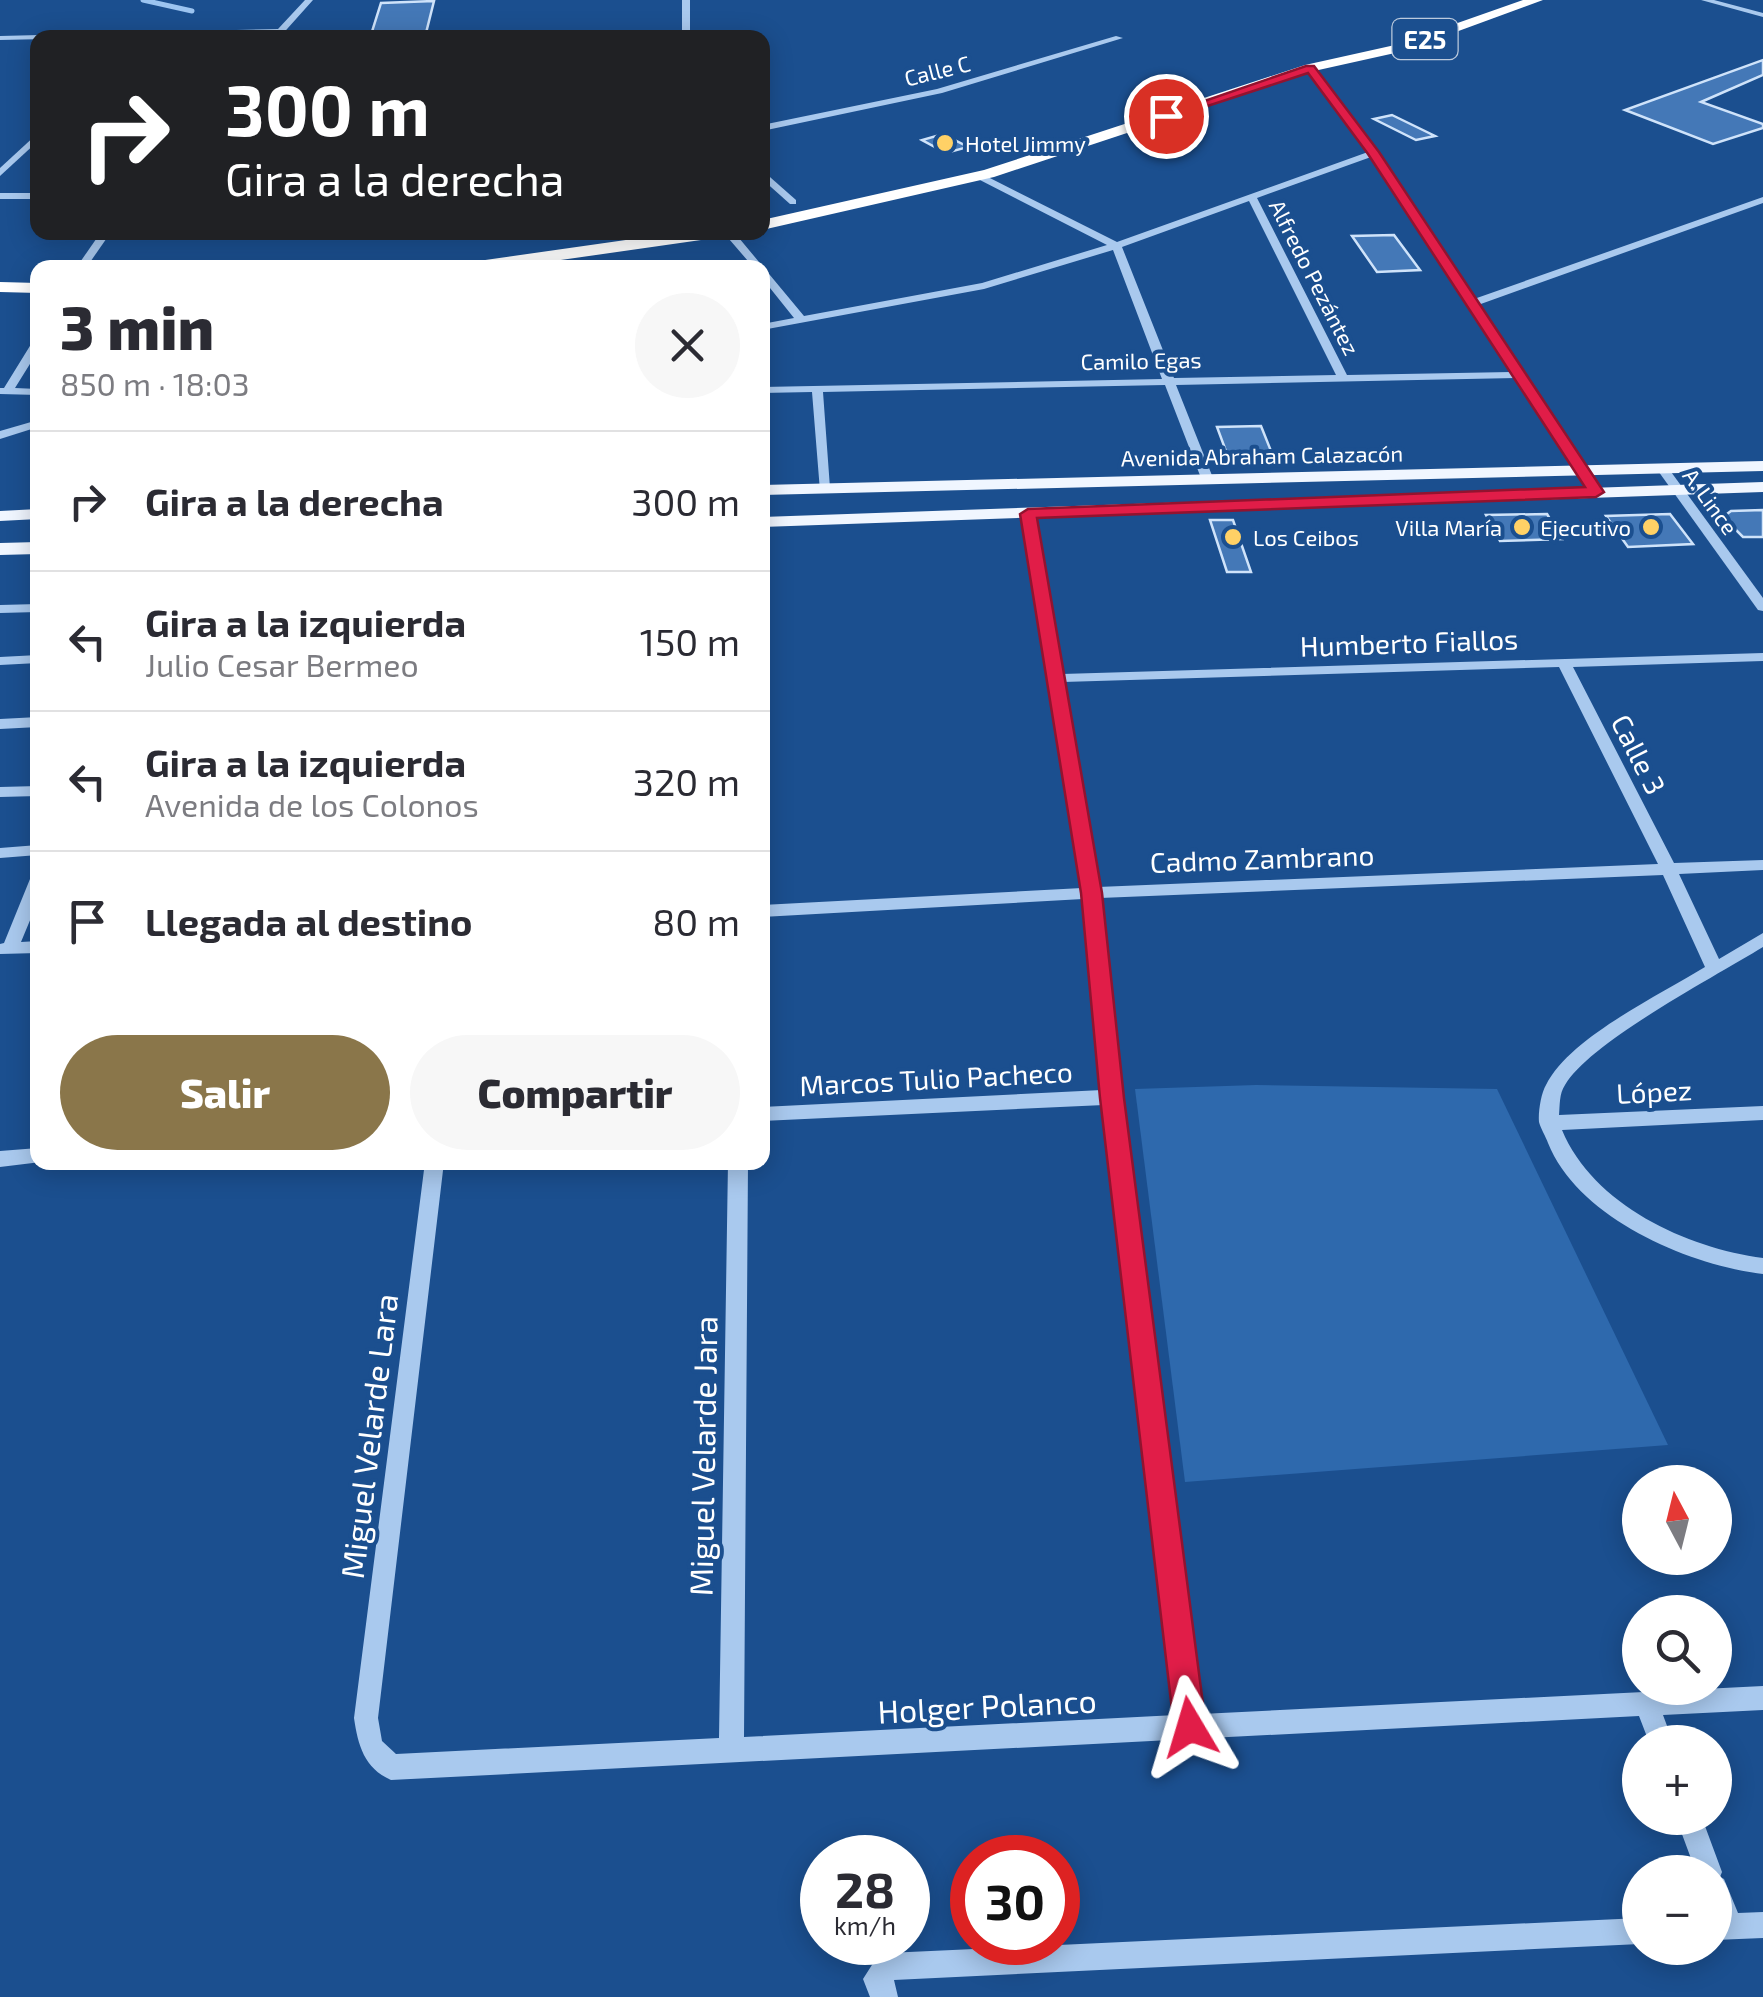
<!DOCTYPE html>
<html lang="es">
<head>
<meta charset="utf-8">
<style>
	:root { --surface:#fff; --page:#f7f7f7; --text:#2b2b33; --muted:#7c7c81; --line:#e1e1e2; --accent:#8a764a }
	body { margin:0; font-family:"Exo 2",sans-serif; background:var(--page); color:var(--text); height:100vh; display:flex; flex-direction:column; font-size:38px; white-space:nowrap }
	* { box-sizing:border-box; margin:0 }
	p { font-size:32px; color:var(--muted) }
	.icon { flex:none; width:55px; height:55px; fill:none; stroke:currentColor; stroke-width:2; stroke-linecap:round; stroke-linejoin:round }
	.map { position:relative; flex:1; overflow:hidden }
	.details { position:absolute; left:30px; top:260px; width:740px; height:910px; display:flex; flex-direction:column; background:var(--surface); border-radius:20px; box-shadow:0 5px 25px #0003 }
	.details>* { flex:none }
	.top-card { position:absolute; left:30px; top:30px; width:740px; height:210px; border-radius:20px; box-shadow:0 5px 25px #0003; background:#202124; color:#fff; overflow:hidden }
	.needle { width:65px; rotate:353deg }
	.buttons { position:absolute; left:1622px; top:1465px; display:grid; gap:20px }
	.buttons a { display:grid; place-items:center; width:110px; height:110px; border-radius:50%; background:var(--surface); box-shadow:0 5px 25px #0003; font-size:50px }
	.speed { position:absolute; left:800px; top:1835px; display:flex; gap:20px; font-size:50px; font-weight:700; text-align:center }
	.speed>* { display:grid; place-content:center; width:130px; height:130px; border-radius:50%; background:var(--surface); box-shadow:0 5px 25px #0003; line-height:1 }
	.speed small { font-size:25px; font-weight:400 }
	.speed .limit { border:15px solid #d22; background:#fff; color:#111 }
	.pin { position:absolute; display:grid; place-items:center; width:85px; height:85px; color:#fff; margin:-42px; border:5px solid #fff; border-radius:50%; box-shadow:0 2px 10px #0007 }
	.me { position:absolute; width:110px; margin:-55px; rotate:353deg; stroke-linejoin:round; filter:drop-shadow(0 0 8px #0008) }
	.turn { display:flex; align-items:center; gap:35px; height:210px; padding:0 30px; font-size:45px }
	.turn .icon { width:130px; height:130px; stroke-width:2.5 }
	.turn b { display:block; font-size:70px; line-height:85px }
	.round { display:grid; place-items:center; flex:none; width:105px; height:105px; border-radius:52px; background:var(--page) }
	.head { display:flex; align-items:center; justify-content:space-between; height:170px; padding:0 30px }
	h1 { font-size:60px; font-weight:800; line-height:75px }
	.cta { display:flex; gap:20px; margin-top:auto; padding:20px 30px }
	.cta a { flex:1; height:115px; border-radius:60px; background:var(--accent); color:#fff; font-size:40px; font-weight:800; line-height:115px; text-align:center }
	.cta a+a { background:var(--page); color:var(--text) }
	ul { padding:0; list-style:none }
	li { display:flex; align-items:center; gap:30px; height:140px; padding:0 30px; border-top:2px solid var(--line) }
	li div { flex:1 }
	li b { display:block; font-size:38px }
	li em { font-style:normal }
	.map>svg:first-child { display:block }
</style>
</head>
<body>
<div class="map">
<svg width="1763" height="1997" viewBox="0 0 1763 1997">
	<rect width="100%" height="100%" fill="#1b4f8f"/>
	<polygon fill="#2e69ad" points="1256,1085 1497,1089 1668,1445 1185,1482 1135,1089"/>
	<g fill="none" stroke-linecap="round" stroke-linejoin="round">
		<polyline stroke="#9cc4f0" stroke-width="5" points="143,0 192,11"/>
	</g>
	<g fill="#4478b7" stroke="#cfe3fa" stroke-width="2.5">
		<polygon points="434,1 425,37 370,38 381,3"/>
		<polygon points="1763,60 1763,75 1701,102 1763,124 1763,128 1713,144 1625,110"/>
		<polygon points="1392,115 1435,136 1416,140 1374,119"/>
		<polygon points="943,134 968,147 946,153 922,140"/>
		<polygon points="1394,235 1420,270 1377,272 1352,236"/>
		<polygon points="1261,426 1275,461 1230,462 1217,427"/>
		<polygon points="1763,510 1763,537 1743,537 1723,517 1731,511"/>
		<polygon points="1547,514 1562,539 1500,541 1486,515"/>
		<polygon points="1670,514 1693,544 1628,547 1606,516"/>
		<polygon points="1210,520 1233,520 1251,572 1227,572"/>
	</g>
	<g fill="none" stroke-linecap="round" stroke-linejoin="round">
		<g fill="#a9c9ee" fill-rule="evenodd">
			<polygon points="305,0 313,0 279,38 273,38 274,34 0,40 0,36 278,29"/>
			<rect x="682" y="0" width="8" height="38"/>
			<polygon points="1701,0 1714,0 1763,13 1763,17"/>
			<polygon points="1116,36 1123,38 942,93 762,131 762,125 937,89"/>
			<path d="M1310,66L1376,151L1474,299L1763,197V203L1478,305L1602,492L1600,495H1592L1516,378L1176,385L1213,478L1207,482L1201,478L1165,385L823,392L830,488L820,491L812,392L762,393V387L1162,379L1113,250L984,289L762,330V324L794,318L762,278V268H754L723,232H734L804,316L982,283L1107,245L976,178V174H982L1117,242L1368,152L1306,68ZM1371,157L1511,372L1347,375L1257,198ZM1249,201L1336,375L1174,378L1122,247Z"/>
			<polygon points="38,133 38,141 0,176 0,168"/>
			<polygon points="762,170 796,200 796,204 790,204 762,179"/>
			<rect x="0" y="193" width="38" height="6"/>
			<polygon points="101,232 111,232 86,268 76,268"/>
			<polygon points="38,338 38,351 15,388 38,389 38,395 0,394 0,388 4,388 33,341"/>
			<polygon points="38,420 38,427 0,439 0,431"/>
			<polygon points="1662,464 1666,465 1763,598 1763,611 1758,610 1656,468"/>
			<path d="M1028,509L1034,513L1062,674L1763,653V661L1573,667L1674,863L1763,860V870L1679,874L1719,959L1763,933V947C1716,976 1590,1042 1565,1085C1559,1094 1560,1105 1559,1115L1763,1106V1120L1562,1130C1593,1205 1687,1248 1763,1258V1274C1688,1265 1578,1218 1548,1143C1546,1137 1540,1127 1539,1122C1538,1113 1541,1093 1546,1085C1570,1037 1660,995 1705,967L1663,875L1100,898L1121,1097L1201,1714L1763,1686V1710L1663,1715L1673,1742H1649L1639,1716L391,1780C364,1768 358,1745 354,1718L425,1162H444L378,1718L382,1741L396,1754L719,1738L728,1162H748L744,1737L1176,1715L1104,1105L762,1121V1107L1102,1090L1083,899L762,917V905L1082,888L1022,513ZM1559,667L1658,864L1098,887L1063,682Z"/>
			<polygon points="38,604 38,612 0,613 0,605"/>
			<polygon points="38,655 38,663 0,665 0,657"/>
			<polygon points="38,717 38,727 0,729 0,719"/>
			<polygon points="38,786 38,796 0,797 0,787"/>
			<polygon points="38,845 38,855 0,858 0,848"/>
			<polygon points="38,874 38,901 21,942 38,941 38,953 0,954 0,944 4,943 30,879"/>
			<polygon points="38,1148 38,1162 41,1162 0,1167 0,1151"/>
			<polygon points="1676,1818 1702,1818 1722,1872 1720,1877 1724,1879 1738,1913 1763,1912 1763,1938 1715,1940 1715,1872 1696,1872"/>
			<polygon points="1640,1918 1640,1944 894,1980 898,1997 870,1997 863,1979 877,1957 887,1953"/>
		</g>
		<g fill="#f0f6ff" fill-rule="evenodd">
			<polygon points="1763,461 1763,471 762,495 762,485"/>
			<polygon points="1763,482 1763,492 762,527 762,517"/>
			<polygon points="38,509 38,519 0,521 0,511"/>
			<polygon points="38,542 38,554 0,555 0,543"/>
		</g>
		<g fill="#fff" fill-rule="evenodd">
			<polygon points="1523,0 1543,0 1404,51 1314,71 994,177 762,230 762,220 984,170 1305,65 1395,45"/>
			<polygon points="682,232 730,232 722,237 505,268 456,268 464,263"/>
			<polygon points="0,282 38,283 38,293 0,292"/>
		</g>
	</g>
	<polygon fill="#e11d48" stroke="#92132f" stroke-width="2.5" points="1306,66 1314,66 1379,152 1604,492 1596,497 1037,518 1102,893 1124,1098 1206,1727 1201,1738 1190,1743 1179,1738 1174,1727 1100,1098 1081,893 1020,514 1028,509 1585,487 1368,154 1308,73 1171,118 1161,116"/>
	<g fill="#ffd166" stroke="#1b4f8f" stroke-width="4">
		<circle cx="945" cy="143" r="10"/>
		<circle cx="1522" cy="527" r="10"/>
		<circle cx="1651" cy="527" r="10"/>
		<circle cx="1233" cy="537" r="10"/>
	</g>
	<g text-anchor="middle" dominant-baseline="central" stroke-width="8" stroke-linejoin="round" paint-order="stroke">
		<g font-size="22" fill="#fff" stroke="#1b4f8f">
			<text transform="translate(937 70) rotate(-14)">Calle C</text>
			<text transform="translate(1315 277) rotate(63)">Alfredo Pezántez</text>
			<text transform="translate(1141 360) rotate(-1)">Camilo Egas</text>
			<text transform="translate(1262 455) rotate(-1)">Avenida Abraham Calazacón</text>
			<text transform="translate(1711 501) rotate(54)">A. Lince</text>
		</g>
		<g font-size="22" fill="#fff" stroke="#1b4f8f" text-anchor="start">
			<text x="965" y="143">Hotel Jimmy</text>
			<text x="1502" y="527" text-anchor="end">Villa María</text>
			<text x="1631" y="527" text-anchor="end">Ejecutivo</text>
			<text x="1253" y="537">Los Ceibos</text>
		</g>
		<rect fill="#1b4f8f" stroke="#bbcadd" stroke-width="2.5" x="1392.5" y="19" width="65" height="40" rx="8"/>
		<g font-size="25" font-weight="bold" fill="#fff">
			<text x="1425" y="39">E25</text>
		</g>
		<g font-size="28" fill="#fff" stroke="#1b4f8f">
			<text transform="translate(1409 642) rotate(-2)">Humberto Fiallos</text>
			<text transform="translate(1639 754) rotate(63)">Calle 3</text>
			<text transform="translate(1262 858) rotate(-2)">Cadmo Zambrano</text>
			<text transform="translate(936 1078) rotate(-3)">Marcos Tulio Pacheco</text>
			<text transform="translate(1654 1091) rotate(-3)">López</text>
		</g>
		<g font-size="32" fill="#fff" stroke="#1b4f8f">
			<text transform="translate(368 1436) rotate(-83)">Miguel Velarde Lara</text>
			<text transform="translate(702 1456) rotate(-89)">Miguel Velarde Jara</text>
			<text transform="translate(987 1705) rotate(-3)">Holger Polanco</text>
		</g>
	</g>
</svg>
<div class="buttons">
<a><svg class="needle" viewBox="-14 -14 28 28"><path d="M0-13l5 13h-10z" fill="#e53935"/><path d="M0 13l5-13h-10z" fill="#7c7c81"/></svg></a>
<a><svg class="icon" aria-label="search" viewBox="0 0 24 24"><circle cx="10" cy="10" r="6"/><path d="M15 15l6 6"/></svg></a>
<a>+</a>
<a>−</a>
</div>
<div class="speed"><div>28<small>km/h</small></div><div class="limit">30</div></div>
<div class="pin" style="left:1166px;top:116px;background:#d93025"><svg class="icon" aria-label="arrive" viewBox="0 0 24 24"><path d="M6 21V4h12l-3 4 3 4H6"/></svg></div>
<svg class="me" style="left:1190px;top:1727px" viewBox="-20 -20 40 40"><path d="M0-17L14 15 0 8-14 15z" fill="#e11d48" stroke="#fff" stroke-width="4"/></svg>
<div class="top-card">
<div class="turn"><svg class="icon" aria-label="right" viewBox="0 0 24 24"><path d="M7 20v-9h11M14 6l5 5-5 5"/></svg><div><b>300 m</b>Gira a la derecha</div></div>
</div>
<section class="details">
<div class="head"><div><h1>3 min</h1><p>850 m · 18:03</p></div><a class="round"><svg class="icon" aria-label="close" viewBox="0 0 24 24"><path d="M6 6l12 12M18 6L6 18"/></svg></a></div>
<ul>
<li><svg class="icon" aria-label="right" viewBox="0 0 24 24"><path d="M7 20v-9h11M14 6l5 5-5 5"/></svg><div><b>Gira a la derecha</b></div><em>300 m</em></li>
<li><svg class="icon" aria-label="left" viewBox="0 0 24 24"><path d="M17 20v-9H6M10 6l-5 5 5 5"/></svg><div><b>Gira a la izquierda</b><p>Julio Cesar Bermeo</p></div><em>150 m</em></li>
<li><svg class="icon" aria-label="left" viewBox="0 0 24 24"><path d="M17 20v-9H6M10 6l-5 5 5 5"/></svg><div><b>Gira a la izquierda</b><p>Avenida de los Colonos</p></div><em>320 m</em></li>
<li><svg class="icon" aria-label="arrive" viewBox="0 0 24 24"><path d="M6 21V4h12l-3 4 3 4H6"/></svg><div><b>Llegada al destino</b></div><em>80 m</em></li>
</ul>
<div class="cta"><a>Salir</a><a>Compartir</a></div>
</section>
</div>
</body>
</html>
